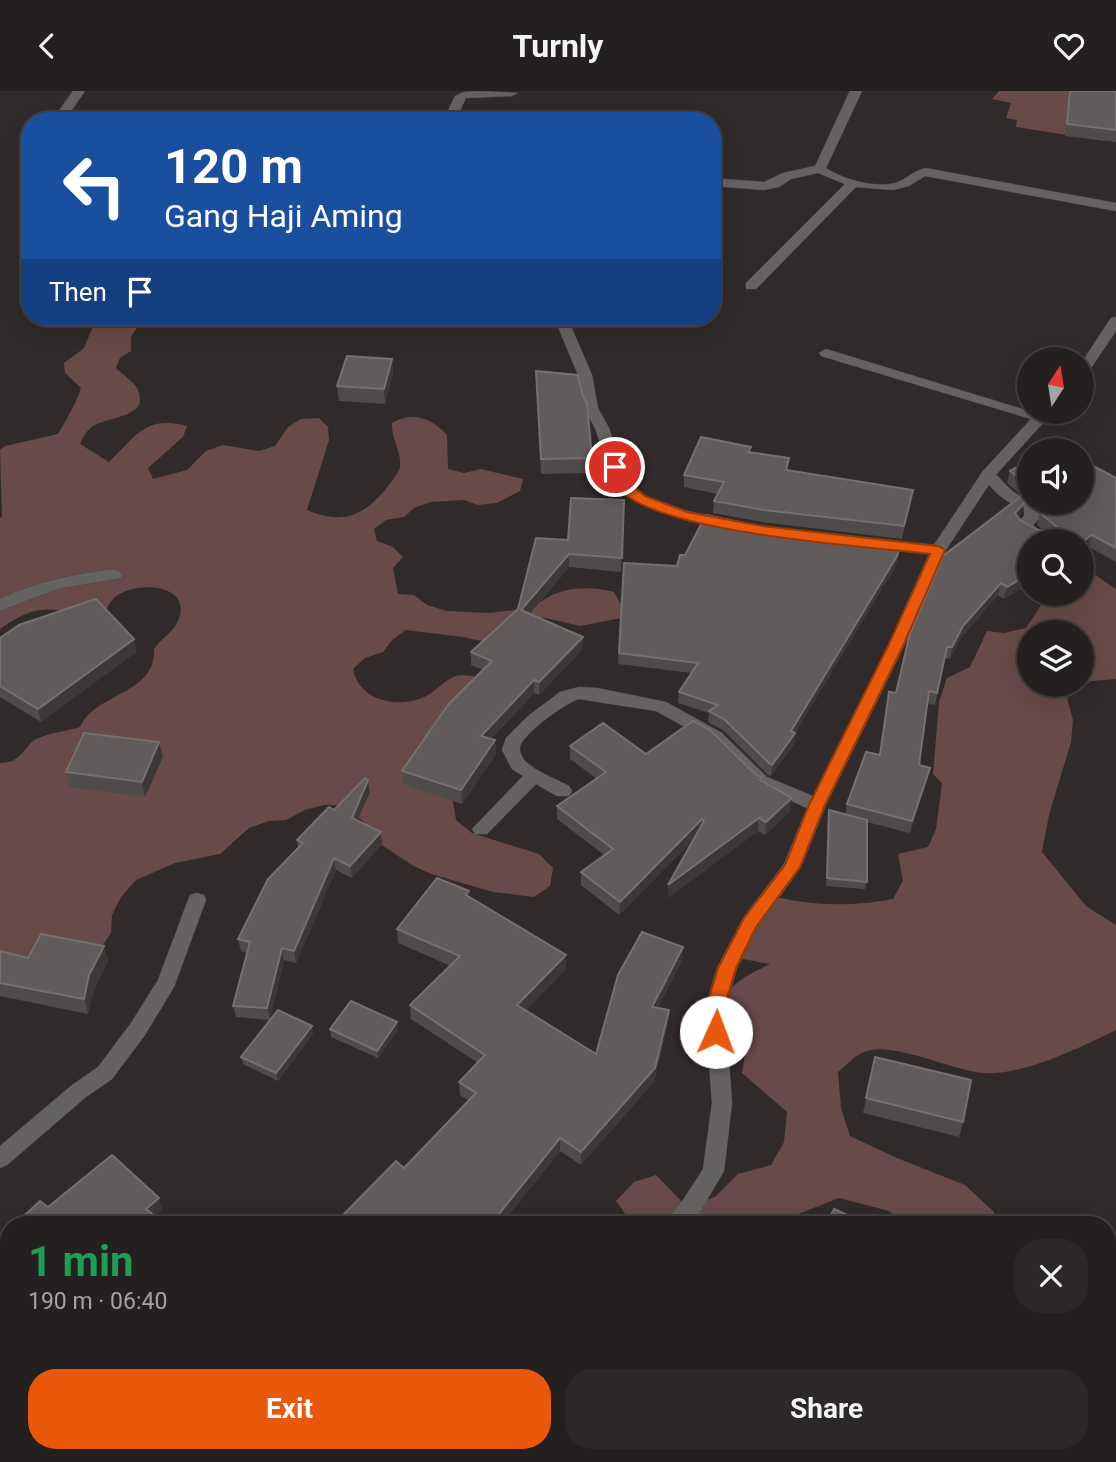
<!DOCTYPE html>
<html lang="en">
<head>
<meta charset="utf-8">
<style>
	:root { --surface:#242020; --page:#2c2829; --text:#f1f3f6; --muted:#a3a3a5; --line:#413e3e; --accent:#ea580c }
	body { margin:0; font-family:Roboto,sans-serif; background:var(--page); color:var(--text); height:100vh; display:flex; flex-direction:column; font-size:26px; white-space:nowrap }
	* { box-sizing:border-box; margin:0 }
	p { font-size:23px; color:var(--muted) }
	.icon { flex:none; width:38px; height:38px; fill:none; stroke:currentColor; stroke-width:2; stroke-linecap:round; stroke-linejoin:round }
	.map { position:relative; flex:1; overflow:hidden }
	.side { position:absolute; left:0px; top:1125px; width:1116px; height:247px; display:flex; flex-direction:column; background:var(--surface); border-radius:28px 28px 0 0; box-shadow:0 7px 28px #0002,0 0 0 2px var(--line) }
	.side>* { flex:none }
	.top-card { position:absolute; left:21px; top:21px; width:700px; height:214px; border-radius:28px; box-shadow:0 7px 28px #0002,0 0 0 2px var(--line); background:#1a4fa0; color:#fff; overflow:hidden }
	.needle { width:46px; rotate:12deg }
	.fabs { position:absolute; left:1017px; top:256px; display:grid; gap:14px }
	.fabs a { display:grid; place-items:center; width:77px; height:77px; border-radius:50%; background:var(--surface); box-shadow:0 7px 28px #0002,0 0 0 2px var(--line); font-size:35px }
	.pin { position:absolute; display:grid; place-items:center; width:60px; height:60px; color:#fff; margin:-30px; border:4px solid #fff; border-radius:50%; box-shadow:0 2px 7px #0007 }
	.me { position:absolute; width:77px; margin:-38px; rotate:2deg; stroke-linejoin:round; filter:drop-shadow(0 0 5px #0008) }
	.turn { display:flex; align-items:center; gap:24px; height:147px; padding:0 28px; font-size:32px }
	.turn .icon { width:91px; height:91px; stroke-width:2.5 }
	.turn b { display:block; font-size:49px; line-height:60px }
	.then { display:flex; align-items:center; height:66px; padding:0 28px; background:#0003; gap:14px; font-size:26px }
	.round { display:grid; place-items:center; flex:none; width:74px; height:74px; border-radius:28px; background:var(--page) }
	.headline { display:flex; align-items:center; justify-content:space-between; height:119px; padding:0 28px }
	h1 { font-size:42px; font-weight:700; line-height:52px; color:#1e9e55 }
	.action { display:flex; gap:14px; margin-top:auto; padding:14px 28px }
	.action a { flex:1; height:80px; border-radius:28px; background:var(--accent); color:#fff; font-size:28px; font-weight:700; line-height:80px; text-align:center }
	.action a+a { background:var(--page); color:var(--text) }
	header { display:flex; justify-content:space-between; align-items:center; height:91px; padding:0 28px; background:var(--surface); font-size:32px; font-weight:700 }
	.map>svg:first-child { display:block }
</style>
</head>
<body>
<header><svg class="icon" aria-label="back" viewBox="0 0 24 24"><path d="M15 5l-7 7 7 7"/></svg>Turnly<svg class="icon" aria-label="heart" viewBox="0 0 24 24"><path d="M12 20l-8-8c-3-5 5-10 8-4 3-6 11-1 8 4z"/></svg></header>
<div class="map">
<svg width="1116" height="1371" viewBox="0 0 1116 1371">
	<rect width="100%" height="100%" fill="#302a2a"/>
	<g fill="#684a48" fill-rule="evenodd">
		<polygon points="999,0 1104,0 1105,50 1016,36 1017,29 1006,27 1011,12 992,8"/>
		<path d="M90,226H143L131,246V260L120,267L116,277C122,283 133,290 137,297C152,327 108,325 93,335C86,340 83,346 80,353L109,371C136,346 144,324 187,335L183,346L148,377L153,388L187,379L206,360L223,354L259,360L275,355L288,336L301,328L319,327L328,336L329,349L307,419C341,433 361,427 385,399C390,392 398,384 400,376C402,362 391,347 392,332C412,320 432,327 447,344L448,378L464,382L481,378L523,388L520,400L497,412L478,414L464,409L430,411L414,417L404,426L386,429L374,438L377,450L393,456L403,466L393,477L398,503L414,504L427,514L447,520L488,522L534,517C554,495 588,494 614,501L622,515L621,527L580,535L546,527L524,528L498,547L481,550L463,546L406,539L392,549L383,561L365,567L353,578C359,611 401,619 428,604C437,599 446,588 456,585C463,583 475,586 483,587L452,703L456,729L472,742L539,763L553,777L550,795L534,806L493,801L431,783L412,774L374,749L369,736L345,714H324L305,719L286,729L269,730L249,737L220,763L175,772L136,789L121,806L112,824L111,842L103,854L0,875V672C22,672 23,656 36,648C49,642 67,640 80,636C96,601 156,604 154,558C160,549 171,542 176,534C198,493 136,488 114,507C110,511 107,517 105,521C55,527 49,503 0,538V427L2,426L0,359L5,355L58,343C64,334 79,306 81,297L65,282L64,272L84,257L94,233Z"/>
		<path d="M1082,475L1116,498V588L1091,590L1067,607L1073,629L1071,651L1049,724L1042,761L1086,815L1116,834V939C1082,956 1022,985 984,982C952,980 891,949 864,961C855,964 846,975 838,981L841,1017L850,1045L897,1067L965,1094L994,1121L999,1134H908L889,1120L839,1107L770,1134H633L616,1110L634,1091L656,1084L686,1115L715,1106L738,1083L771,1074L784,1051L787,1021L742,982L751,927L721,919C728,891 747,885 770,873L738,867L768,804C810,815 851,816 893,808L903,790L898,763L928,756L936,738L942,692L933,683L939,611L947,587L970,576L987,540L1004,542L1026,537L1049,502H1082ZM1029,541H1082V593H1029Z"/>
		<polygon points="627,1363 726,1363 722,1371 628,1371"/>
	</g>
	<g fill="none" stroke-linecap="round" stroke-linejoin="round">
		<defs>
			<path id="service" d="M988,379C996,381 999,387 1005,393C1023,412 1037,411 1061,411L1059,415L1040,418V427L1033,434L1052,450C1036,450 1026,447 1015,434L1024,425V417C1005,413 992,399 981,383Z"/>
			<g id="minor">
				<polygon points="73,0 85,0 64,30 52,30"/>
				<polygon points="479,0 518,2 512,5 466,7 455,30 443,30 455,5 464,1"/>
				<path d="M850,0H862L826,77C844,89 875,97 895,92C906,89 913,80 925,77L1116,112V120L925,85L909,95L893,99L856,96L756,198H746V192L845,93L818,82L791,88L779,96L764,99L712,95V87L764,91L783,82L815,75Z"/>
				<polygon points="554,226 567,226 592,284 598,317 609,337 626,388 646,405 687,420 731,429 734,432 731,435 726,437 679,427 636,411 614,393 595,337 584,317 578,284"/>
				<polygon points="1116,226 1116,240 1087,283 1082,284 1082,271 1111,227"/>
				<path d="M826,258L1029,320H1054L994,386L946,459L904,555L826,714L801,776L757,837L737,877L725,917L732,1012L724,1080L699,1123L687,1134H662L683,1109L703,1078L712,1012L705,917L717,877L743,827L784,773L807,717L755,694L710,650L656,620L579,608C567,611 522,643 520,656C519,660 523,668 526,671C537,681 556,688 569,695L572,700L569,705H557L536,693L487,743H475L472,738L523,685L512,678L502,659L506,647L528,625L560,601L579,596L597,597L666,611L722,642L767,686L813,705L888,555L929,463L879,458L871,453L879,448L934,454L983,380L1031,328L821,265L819,262Z"/>
				<path d="M115,478L123,483L121,487L57,498L0,520V508C36,490 75,483 115,478Z"/>
				<polygon points="197,802 204,804 206,809 174,896 145,944 112,988 86,1006 7,1074 0,1077 0,1055 72,994 98,976 131,932 158,889 188,809 190,804"/>
				<polygon points="448,1363 472,1363 470,1371 446,1371"/>
			</g>
		</defs>
		<use href="#service" stroke="#4d4848" stroke-width="1"/>
		<use href="#minor" stroke="#4d4848" stroke-width="1"/>
		<use href="#service" fill="#656262" fill-rule="evenodd"/>
		<use href="#minor" fill="#656262" fill-rule="evenodd"/>
	</g>
	<g fill="#504b4b">
		<polygon points="1069,0 1116,0 1116,51 1065,45"/>
		<polygon points="392,268 393,283 385,313 339,310 337,295"/>
		<polygon points="536,280 592,367 592,382 541,383"/>
		<polygon points="750,361 788,379 913,399 902,448 762,431 713,422 714,410 717,403 684,396 684,384"/>
		<polygon points="1029,369 1029,406 1019,402 1007,392 1010,380"/>
		<polygon points="1116,387 1116,471 1089,456 1082,460 1082,450 1029,450 1029,493 1004,508 998,504 961,547 950,568 945,567 935,614 927,612 919,674 930,677 927,689 910,742 867,731 867,791 865,798 826,795 828,726 829,719 845,723 847,713 879,664 896,602 910,542 1021,424 1019,427 1020,429 1038,439 1043,439 1037,434 1040,422 1043,419 1045,411 1082,411"/>
		<polygon points="624,409 621,481 569,476 530,523 583,546 582,559 539,604 534,602 491,648 495,649 496,663 462,713 403,693 402,680 483,579 471,574 471,561 518,518 568,449"/>
		<polygon points="899,462 895,476 795,642 794,653 771,685 768,684 724,640 708,631 709,622 678,612 679,601 691,582 618,573 624,472 677,475 685,464"/>
		<polygon points="0,547 134,548 136,561 41,631 0,606"/>
		<polygon points="570,655 646,663 762,689 792,707 790,720 765,744 758,740 668,807 694,748 619,824 581,794 581,781 604,764 557,728 557,715 597,688 570,668"/>
		<polygon points="163,666 145,706 70,696 66,681"/>
		<polygon points="368,689 370,701 357,730 381,741 382,753 352,787 336,779 296,872 284,869 270,929 236,926 233,915 247,862 241,860 238,848 298,757 297,749 334,719"/>
		<polygon points="470,806 566,864 566,878 526,919 596,963 682,870 657,917 669,919 668,933 654,991 581,1074 560,1060 501,1134 346,1134 344,1123 404,1077 469,1010 460,1004 459,991 478,972 411,928 410,914 451,875 398,852 397,838"/>
		<polygon points="104,855 108,870 94,899 88,923 0,905 0,860 28,867"/>
		<polygon points="397,931 398,939 378,967 331,946 330,938"/>
		<polygon points="313,943 278,990 243,973 241,966"/>
		<polygon points="875,966 963,1031 959,1046 863,1022"/>
		<polygon points="9,1139 9,1178 0,1171 0,1147"/>
	</g>
	<g fill="#3d3737">
		<polygon points="392,268 393,283 385,313 384,298"/>
		<polygon points="1024,412 1021,424 1012,434 1015,422"/>
		<polygon points="1092,444 1089,456 1082,460 1082,451"/>
		<polygon points="901,451 895,476 794,643 795,642 794,653 771,685 772,674 791,640"/>
		<polygon points="569,463 569,476 521,533 521,519"/>
		<polygon points="1029,483 1029,493 1004,508 1007,496"/>
		<polygon points="1001,492 998,504 961,547 950,568 952,556 963,535"/>
		<polygon points="583,546 582,559 539,604 539,591"/>
		<polygon points="134,548 136,561 41,631 38,618"/>
		<polygon points="534,589 534,602 482,658 481,645"/>
		<polygon points="495,649 496,663 462,713 461,699"/>
		<polygon points="159,651 163,666 145,706 142,691"/>
		<polygon points="930,677 927,689 910,742 912,730"/>
		<polygon points="368,689 370,701 353,739 352,727"/>
		<polygon points="792,707 790,720 765,744 766,731"/>
		<polygon points="759,727 758,740 668,807 668,794"/>
		<polygon points="702,728 701,741 619,824 620,811"/>
		<polygon points="381,741 382,753 352,787 350,775"/>
		<polygon points="334,767 336,779 296,872 294,860"/>
		<polygon points="104,855 108,870 94,899 88,923 84,908 89,884"/>
		<polygon points="683,856 682,870 651,930 652,916"/>
		<polygon points="282,857 284,869 270,929 267,917"/>
		<polygon points="566,864 566,878 518,928 517,914"/>
		<polygon points="669,919 668,933 654,991 581,1074 581,1061"/>
		<polygon points="397,931 398,939 378,967 377,960"/>
		<polygon points="312,935 313,943 278,990 276,982"/>
		<polygon points="560,1047 560,1060 501,1134 490,1134"/>
		<polygon points="159,1107 162,1119 150,1129 146,1118"/>
		<polygon points="598,1363 602,1363 599,1371 595,1371"/>
		<polygon points="391,1367 392,1371 381,1371"/>
	</g>
	<g fill="#615b5b" stroke="#767070" stroke-width="2">
		<polygon points="1070,0 1116,0 1116,39 1067,33"/>
		<polygon points="347,265 392,268 384,298 337,295"/>
		<polygon points="536,280 578,284 582,303 587,313 592,367 541,368"/>
		<polygon points="701,346 751,356 748,361 789,367 786,379 913,399 904,435 764,419 714,410 724,391 684,384"/>
		<polygon points="1056,352 1065,359 1045,359"/>
		<polygon points="1029,369 1029,393 1022,390 1010,380"/>
		<polygon points="1082,369 1116,387 1116,457 1092,444 1082,451 1029,450 1029,483 1007,496 1001,492 963,535 952,556 947,556 937,602 929,600 919,674 930,677 912,730 847,713 866,661 880,664 889,601 896,602 910,542 943,465 1020,406 1024,407 1024,412 1015,422 1020,429 1038,439 1057,440 1057,436 1040,422 1045,417 1045,411 1082,411"/>
		<polygon points="571,407 624,409 622,467 569,463 521,519 583,546 539,591 534,589 481,645 495,649 461,699 402,680 448,614 492,570 471,561 518,518 536,447 568,449"/>
		<polygon points="706,424 763,436 901,451 897,465 791,640 795,642 772,674 770,673 725,629 709,620 718,614 679,601 698,572 619,562 624,472 677,475 680,464 685,464"/>
		<polygon points="96,508 134,548 38,618 0,595 0,547 19,534"/>
		<polygon points="693,630 710,639 755,683 762,686 760,689 792,707 766,731 759,727 668,794 704,730 702,728 620,811 581,781 613,758 557,715 606,681 570,655 603,632 646,663"/>
		<polygon points="84,642 159,651 142,691 66,681"/>
		<polygon points="365,687 368,689 352,727 381,741 350,775 334,767 294,860 282,857 267,917 233,915 250,851 238,848 268,788 303,752 297,749 329,716 334,719"/>
		<polygon points="829,719 867,729 867,791 827,787"/>
		<polygon points="437,787 469,800 466,804 566,864 517,914 596,963 618,884 642,841 683,856 652,916 669,919 655,977 581,1061 560,1047 490,1134 359,1134 344,1123 396,1070 404,1077 476,1002 459,991 485,964 410,914 460,865 397,838"/>
		<polygon points="41,843 104,855 89,884 84,908 0,892 0,860 28,867"/>
		<polygon points="351,910 397,931 377,960 330,938"/>
		<polygon points="278,919 312,935 276,982 241,966"/>
		<polygon points="875,966 971,989 963,1031 866,1007"/>
		<polygon points="112,1064 159,1107 146,1118 166,1134 14,1134 40,1110 48,1116"/>
		<polygon points="834,1118 869,1134 826,1134"/>
		<polygon points="9,1139 9,1170 0,1163 0,1147"/>
		<polygon points="9,1203 9,1363 167,1363 175,1371 0,1371 0,1211"/>
		<polygon points="324,1363 390,1363 391,1367 381,1371 327,1371"/>
		<polygon points="492,1363 598,1363 595,1371 488,1371"/>
		<polygon points="770,1363 800,1363 816,1371 767,1371"/>
		<polygon points="869,1363 947,1363 945,1371 866,1371"/>
	</g>
	<path fill="#ea580c" stroke="#983908" stroke-width="2" d="M615,372L622,376L625,389L645,405L687,421L762,435L938,455L945,459L903,555L825,714L800,776L756,836L736,877L724,917L725,941L723,946L716,948L710,946L706,917L718,877L744,827L785,774L809,714L888,555L930,463C867,455 647,443 613,392C610,388 610,381 608,376Z"/>
</svg>
<div class="fabs">
<a><svg class="needle" viewBox="-14 -14 28 28"><path d="M0-13l5 13h-10z" fill="#e53935"/><path d="M0 13l5-13h-10z" fill="#a3a3a5"/></svg></a>
<a><svg class="icon" aria-label="sound" viewBox="0 0 24 24"><path d="M4 9h4l5-4v14l-5-4H4zM17 9q2 3 0 6"/></svg></a>
<a><svg class="icon" aria-label="search" viewBox="0 0 24 24"><circle cx="10" cy="10" r="6"/><path d="M15 15l6 6"/></svg></a>
<a><svg class="icon" aria-label="layers" viewBox="0 0 24 24"><path d="M12 4l9 5-9 5-9-5zM3 14l9 5 9-5"/></svg></a>
</div>
<div class="pin" style="left:615px;top:376px;background:#d93025"><svg class="icon" aria-label="arrive" viewBox="0 0 24 24"><path d="M6 21V4h12l-3 4 3 4H6"/></svg></div>
<svg class="me" style="left:716px;top:941px" viewBox="-20 -20 40 40"><circle r="19" fill="#fff"/><path d="M0-13L10 11 0 6-10 11z" fill="#ea580c"/></svg>
<div class="top-card">
<div class="turn"><svg class="icon" aria-label="left" viewBox="0 0 24 24"><path d="M17 20v-9H6M10 6l-5 5 5 5"/></svg><div><b>120 m</b>Gang Haji Aming</div></div>
<div class="then">Then<svg class="icon" aria-label="arrive" viewBox="0 0 24 24"><path d="M6 21V4h12l-3 4 3 4H6"/></svg></div>
</div>
<section class="side">
<div class="headline"><div><h1>1 min</h1><p>190 m · 06:40</p></div><a class="round"><svg class="icon" aria-label="close" viewBox="0 0 24 24"><path d="M6 6l12 12M18 6L6 18"/></svg></a></div>
<div class="action"><a>Exit</a><a>Share</a></div>
</section>
</div>
</body>
</html>
